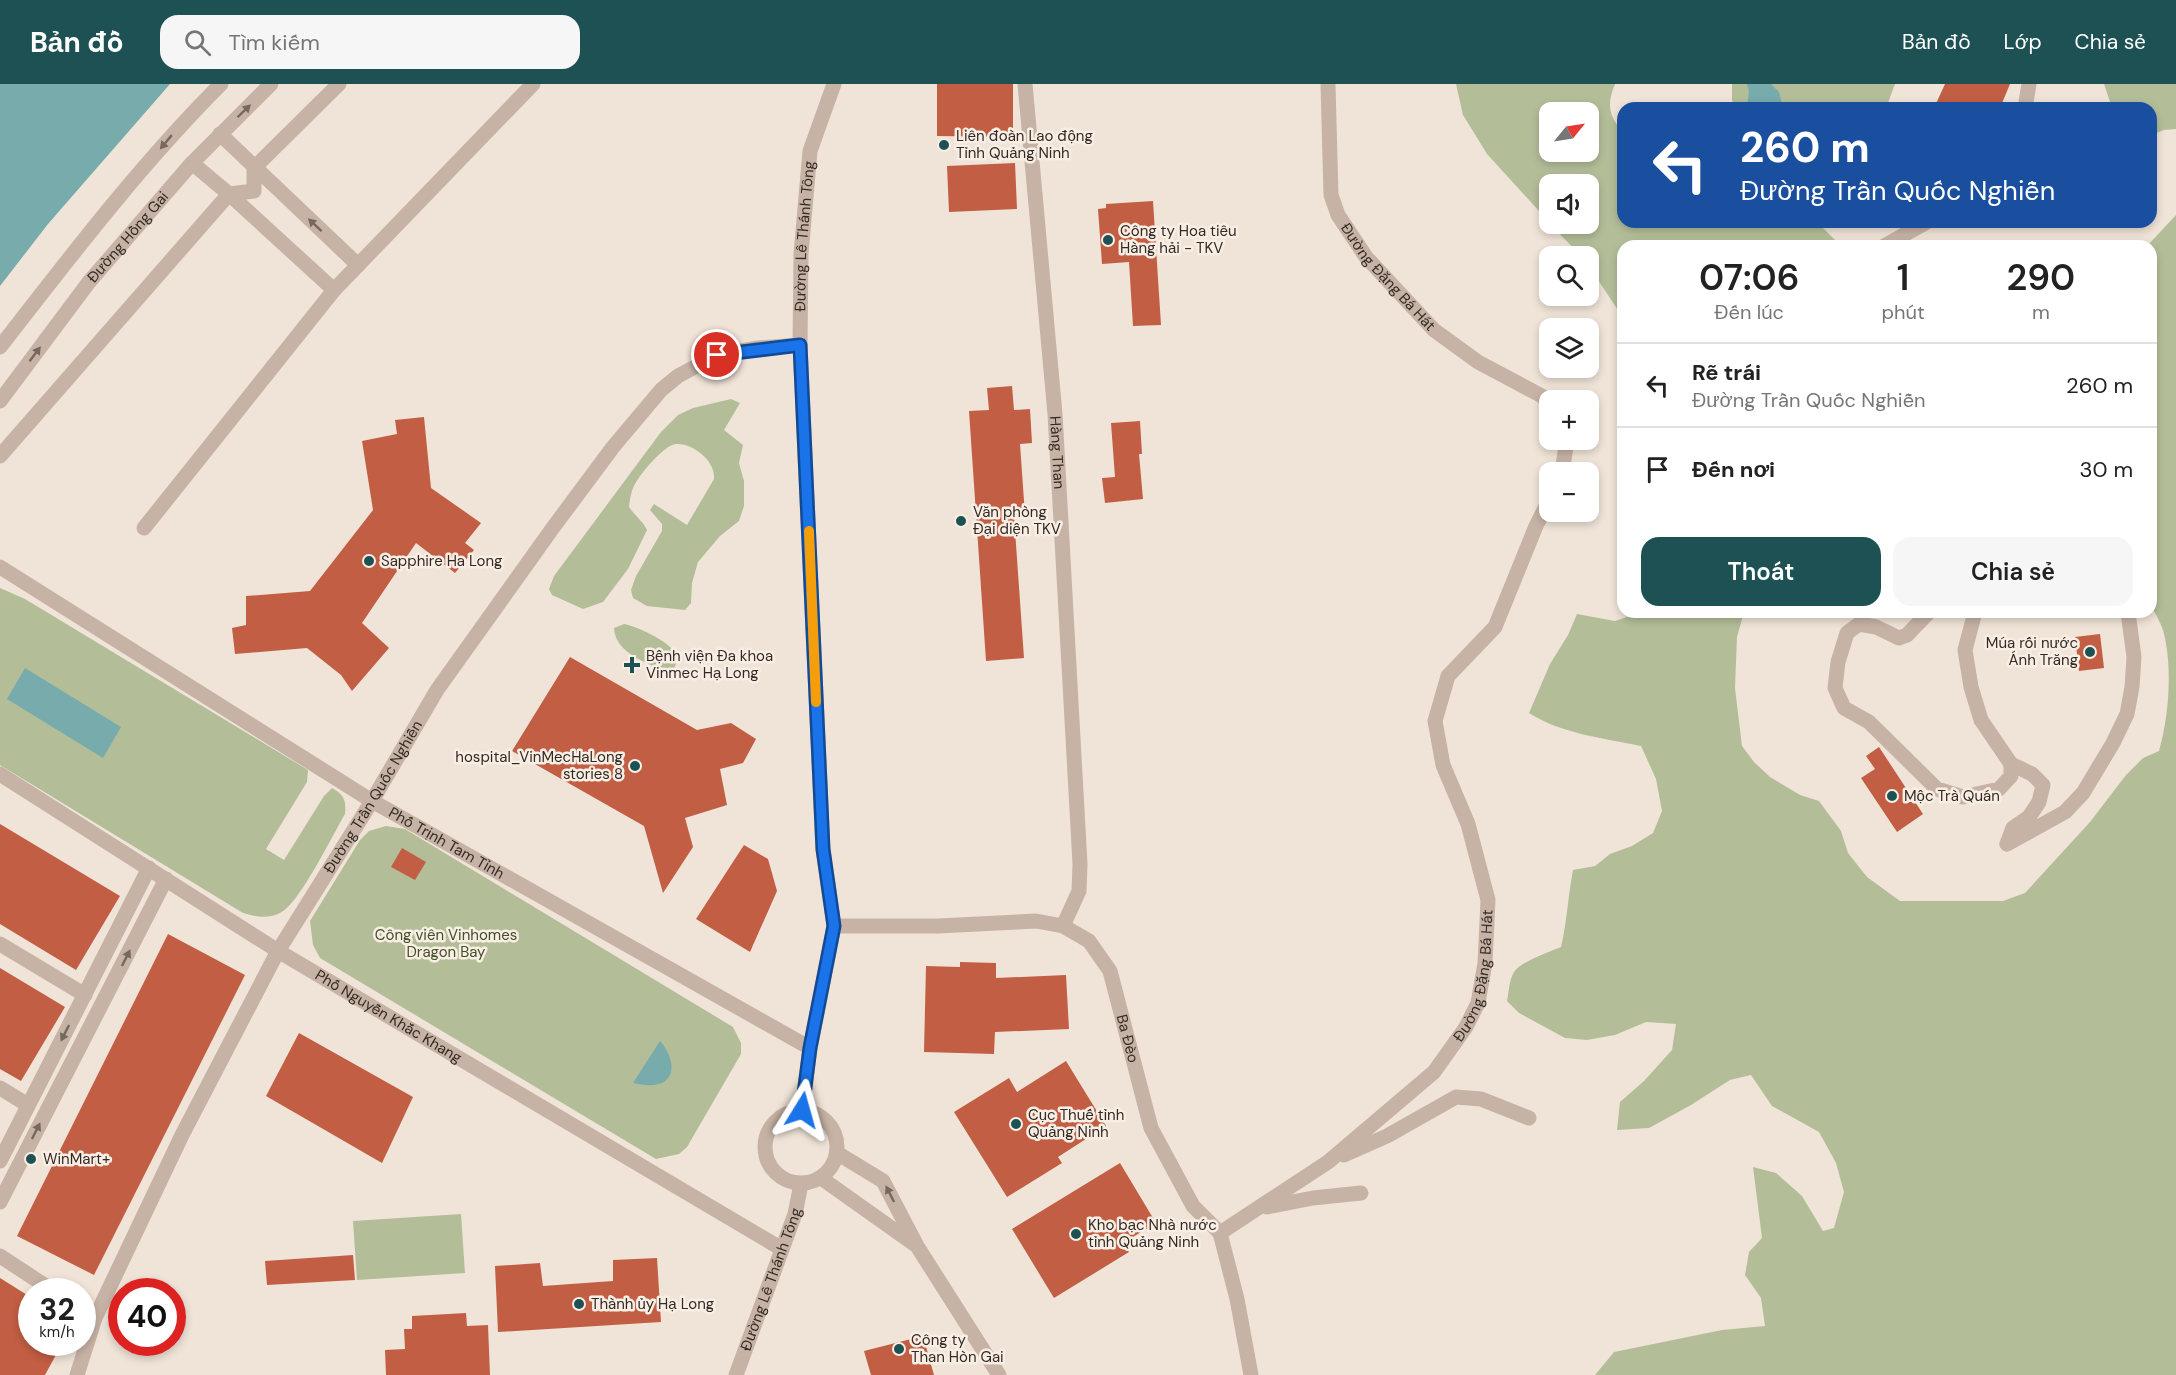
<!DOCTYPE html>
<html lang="vi">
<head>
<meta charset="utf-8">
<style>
	:root { --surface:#fff; --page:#f6f6f6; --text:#222; --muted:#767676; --line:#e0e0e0; --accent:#1d5153 }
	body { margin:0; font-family:"DM Sans",sans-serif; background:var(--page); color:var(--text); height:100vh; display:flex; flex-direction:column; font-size:22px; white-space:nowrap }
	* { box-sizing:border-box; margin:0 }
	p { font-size:20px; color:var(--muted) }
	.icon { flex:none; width:33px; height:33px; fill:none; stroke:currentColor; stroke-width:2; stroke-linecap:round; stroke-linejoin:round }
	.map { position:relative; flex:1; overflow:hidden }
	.sheet { position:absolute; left:1617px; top:156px; width:540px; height:378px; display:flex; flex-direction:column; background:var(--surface); border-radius:18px; box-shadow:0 3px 9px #0003 }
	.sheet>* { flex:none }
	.banner { position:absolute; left:1617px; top:18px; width:540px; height:126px; border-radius:18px; box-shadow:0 3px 9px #0003; background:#1a4fa0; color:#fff; overflow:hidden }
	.needle { width:39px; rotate:60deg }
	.controls { position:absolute; left:1539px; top:18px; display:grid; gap:12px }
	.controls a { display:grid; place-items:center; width:60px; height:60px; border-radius:12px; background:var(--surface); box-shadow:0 3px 9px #0003; font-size:30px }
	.speed { position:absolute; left:18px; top:1194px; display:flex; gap:12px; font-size:30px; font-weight:700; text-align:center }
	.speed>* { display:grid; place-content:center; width:78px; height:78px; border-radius:50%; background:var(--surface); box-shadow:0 3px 9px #0003; line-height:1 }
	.speed small { font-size:15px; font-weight:400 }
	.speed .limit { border:9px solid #d22; background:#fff; color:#111 }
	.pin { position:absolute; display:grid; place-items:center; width:51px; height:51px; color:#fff; margin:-26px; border:3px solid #fff; border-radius:50%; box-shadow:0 2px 6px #0007 }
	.me { position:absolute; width:66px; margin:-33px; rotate:8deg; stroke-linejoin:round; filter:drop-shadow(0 0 4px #0008) }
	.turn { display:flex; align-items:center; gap:21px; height:126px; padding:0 24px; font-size:27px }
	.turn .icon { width:78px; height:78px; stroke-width:2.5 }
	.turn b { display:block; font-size:42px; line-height:51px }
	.eta { display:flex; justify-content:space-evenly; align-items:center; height:102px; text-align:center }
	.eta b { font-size:36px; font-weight:600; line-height:42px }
	.button { display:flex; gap:12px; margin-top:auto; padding:12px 24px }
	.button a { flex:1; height:69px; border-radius:18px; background:var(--accent); color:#fff; font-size:24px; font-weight:600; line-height:69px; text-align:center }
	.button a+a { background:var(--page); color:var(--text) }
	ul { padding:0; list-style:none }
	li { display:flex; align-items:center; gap:18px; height:84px; padding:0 24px; border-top:2px solid var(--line) }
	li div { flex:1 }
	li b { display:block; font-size:22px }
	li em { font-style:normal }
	header { display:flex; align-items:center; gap:36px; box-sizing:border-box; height:84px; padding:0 30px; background:var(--accent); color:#fff }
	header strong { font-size:28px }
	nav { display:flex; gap:33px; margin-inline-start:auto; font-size:21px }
	.search { width:420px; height:54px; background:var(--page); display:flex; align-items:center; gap:15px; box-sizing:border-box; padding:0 21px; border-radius:18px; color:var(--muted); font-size:22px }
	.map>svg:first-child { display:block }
</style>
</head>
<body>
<header>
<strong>Bản đồ</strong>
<div class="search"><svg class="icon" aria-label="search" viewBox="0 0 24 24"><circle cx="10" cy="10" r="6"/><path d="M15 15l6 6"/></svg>Tìm kiếm</div>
<nav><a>Bản đồ</a><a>Lớp</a><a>Chia sẻ</a></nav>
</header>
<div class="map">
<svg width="2176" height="1291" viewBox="0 0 2176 1291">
	<rect width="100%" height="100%" fill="#f0e4d8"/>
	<g fill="#b3be99" fill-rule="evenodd">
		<path d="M1456,0H1615C1607,19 1608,32 1623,48V138H1813L1821,142L1841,162H1623V234L1589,182L1588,172H1581L1550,140H1588V100H1550V139L1487,70L1463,31ZM1550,28H1588V68H1550Z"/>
		<polygon points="1732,0 1895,0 1886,24 1734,24 1732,16"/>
		<polygon points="2104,0 2176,0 2176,45 2164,46 2151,51 2151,24 2112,24"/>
		<path d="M2176,131V1291H1595L1614,1268L1722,1246L1765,1242L1761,1214L1745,1191L1749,1168L1762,1154L1753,1083L1776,1089L1802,1112L1823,1147L1834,1144L1844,1108L1836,1079L1819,1048L1772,1022L1751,991L1730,996L1691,1021L1649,1044L1617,1046L1620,1018L1644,997L1672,966L1676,940L1646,938L1615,951L1587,956L1565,954L1519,929L1507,917C1509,908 1509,896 1514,888C1520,878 1549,868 1561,863C1567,838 1568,812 1573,786L1595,782L1610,770L1632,762L1653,749L1662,727L1656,695L1641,662C1603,654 1562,650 1529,629L1550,580L1568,551L1577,530L1615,537L1642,528H1744L1737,553L1735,604L1742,662L1754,678L1770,693L1800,711L1819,717L1841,747L1848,769L1867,793L1900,817H2003L2025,809L2090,738L2126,691L2143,674L2159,667C2169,632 2173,582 2163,546C2160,538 2155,529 2151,521V162H2147Z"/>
		<path d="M731,315L740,319L724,346L743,361L739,379L744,397V422L739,437L720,452L698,478L692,499L691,519L685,526L647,522L633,514L631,506L636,492L662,447V440L650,426L654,420L687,441L714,395C716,377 693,359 676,360C664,361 641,389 635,400C631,407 630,415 629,423C635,432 643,437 647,446L628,485L603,518L583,525L552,511L549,505L554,492L661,348L678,331L693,324Z"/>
		<path d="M0,504L25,515L308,686L307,698L266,765L284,776L324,712L332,704C345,711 346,717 345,730C333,750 299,821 280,829C268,835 256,833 243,829L0,681Z"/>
		<path d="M624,540C637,542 676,560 677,574C677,574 675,583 675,583L667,588C647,579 615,569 614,544Z"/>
		<polygon points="386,742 405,745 733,943 741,959 741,970 687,1063 679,1070 656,1075 320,874 313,861 310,837 360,756 369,747"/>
		<polygon points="461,1130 465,1189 357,1196 353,1137"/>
	</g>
	<g fill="#78abac">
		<polygon points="0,0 170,0 48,140 0,202"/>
		<polygon points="1747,0 1771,0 1779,8 1783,24 1747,24 1749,7"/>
		<polygon points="25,584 121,643 103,674 7,615"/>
		<path d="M660,957C670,968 679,990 662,999C653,1003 642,1001 633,999Z"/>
	</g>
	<g fill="#c25e44">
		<polygon points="937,0 1013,0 1013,53 937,52"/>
		<polygon points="1945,0 2010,0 2000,24 1934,24"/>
		<polygon points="1015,79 1017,125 949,128 947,82"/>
		<polygon points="1153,117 1161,241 1133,242 1129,178 1102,180 1098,125 1106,124 1106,120"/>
		<polygon points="1012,302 1014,326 1030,325 1032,359 1020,360 1025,431 1014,432 1024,574 986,577 969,327 989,326 987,304"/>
		<polygon points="424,333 431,404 481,439 465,459 474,466 455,489 416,459 362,539 389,564 352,607 341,591 307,564 235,570 232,544 246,541 246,512 310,507 373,426 362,357 397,350 395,336"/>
		<polygon points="1140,337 1142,370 1139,370 1143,415 1105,419 1102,394 1115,393 1111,339"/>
		<polygon points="2100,550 2104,584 2079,587 2075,553"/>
		<polygon points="570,573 697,646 731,639 756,655 743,679 720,685 727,721 685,734 693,763 663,809 644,742 512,667"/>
		<polygon points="1879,663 1923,730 1897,748 1861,694 1875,685 1866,672"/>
		<polygon points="0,740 120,812 76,886 0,840"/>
		<polygon points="744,761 768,775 777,807 750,868 696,835"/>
		<polygon points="402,764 426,778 415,796 391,783"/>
		<polygon points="168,850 245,891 94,1191 17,1152"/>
		<polygon points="960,878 996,879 996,894 1066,891 1069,945 995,948 994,970 924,968 926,882 960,883"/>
		<polygon points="0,884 65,923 21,997 0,985"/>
		<polygon points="299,949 413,1013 382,1079 266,1012"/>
		<polygon points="1066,977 1106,1042 1058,1073 1062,1079 1007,1113 954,1028 1009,994 1017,1008"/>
		<polygon points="1120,1079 1156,1139 1123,1159 1129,1168 1054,1214 1012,1145"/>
		<polygon points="353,1171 355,1196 267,1201 265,1177"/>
		<polygon points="657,1174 661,1238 498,1248 495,1182 540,1179 543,1202 613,1197 613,1176"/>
		<polygon points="0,1194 32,1214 32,1258 63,1258 45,1291 0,1291"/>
		<polygon points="466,1229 467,1242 488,1241 490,1291 386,1291 385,1266 405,1265 404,1245 412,1245 412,1232"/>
		<polygon points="923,1252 934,1291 871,1291 864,1267"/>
	</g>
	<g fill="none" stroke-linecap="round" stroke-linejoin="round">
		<g stroke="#c7b3a5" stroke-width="15">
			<path id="s1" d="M1025,0L1055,330L1080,780L1079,807L1063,842"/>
			<path id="s2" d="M1328,0L1331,111L1338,131L1366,173L1434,246L1478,278L1542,312L1550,321"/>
			<polyline points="2025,24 2029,0"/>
			<polyline points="220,50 358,181"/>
			<polyline points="192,79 229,110 334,206"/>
			<polyline points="1884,162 1927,138"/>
			<path d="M0,263C70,173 140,81 221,0"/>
			<path id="s3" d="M0,317L89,198L192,79L271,0"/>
			<polyline points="0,372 229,110 254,107 254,84 339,0"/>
			<polyline points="1562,388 1567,356"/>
			<polyline points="144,444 334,206 533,0"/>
			<path id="s4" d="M0,483L372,717L810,964"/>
			<polyline points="1929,528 1907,551 1899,554 1876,543 1859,540 1847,549 1838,578 1835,604 1844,624 1869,638 1937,705 1963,713 1999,705 2011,692 2011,680"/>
			<polyline points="1975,528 1965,566 1971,603 1981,636 2011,680 2032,690 2043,701 2039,718 2029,733 2013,744 2007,760"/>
			<path id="s5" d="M0,690L278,867L782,1165"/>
			<polyline points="2007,760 2065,728 2083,709 2113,659 2127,630 2132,603 2134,573 2128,528"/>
			<path id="s6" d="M834,842H938L1036,837L1063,842L1089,857L1110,887L1151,1044L1193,1122L1220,1149L1237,1215L1251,1291"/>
			<polyline points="0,860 85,911"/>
			<polyline points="0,1004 28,1021"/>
			<path id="s7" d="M802,1026L810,964L834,842L823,766L800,261L801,170L810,67L834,0"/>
			<circle cx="801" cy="1063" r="36"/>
			<polyline points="837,1069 883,1097 917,1162 999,1291"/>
			<polyline points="1344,1071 1387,1052 1456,1013 1481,1015 1529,1034"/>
			<polyline points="0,1077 149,784"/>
			<polyline points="821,1094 914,1160"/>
			<polyline points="0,1118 166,795"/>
			<polyline points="1267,1123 1313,1114 1361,1109"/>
			<path id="s8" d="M1220,1149L1328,1078L1434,988L1466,943L1478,919L1485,879L1488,816L1468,740L1443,681L1435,637L1448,592L1495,543L1536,442L1550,414"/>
			<polyline points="0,1172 55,1208"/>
			<path id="s9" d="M77,1291L95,1234L182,1051L278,867L372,717L437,606L552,445L613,363L661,306L678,292L717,271L758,264L800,261"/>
			<path id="s10" d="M736,1291L795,1130L801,1100"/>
		</g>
	</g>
	<defs><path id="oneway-solid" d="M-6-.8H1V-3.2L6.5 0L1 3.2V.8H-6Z" transform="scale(1.5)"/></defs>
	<g fill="#76685f">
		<use href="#oneway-solid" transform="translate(244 27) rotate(-44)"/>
		<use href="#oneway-solid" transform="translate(166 58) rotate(130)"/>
		<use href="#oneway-solid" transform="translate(315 141) rotate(-137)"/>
		<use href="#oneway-solid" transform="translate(35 270) rotate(-53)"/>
		<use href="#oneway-solid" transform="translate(126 874) rotate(-63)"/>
		<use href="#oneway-solid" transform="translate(65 949) rotate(117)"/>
		<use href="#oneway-solid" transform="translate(36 1047) rotate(-63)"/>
		<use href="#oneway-solid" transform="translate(890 1110) rotate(-117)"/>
	</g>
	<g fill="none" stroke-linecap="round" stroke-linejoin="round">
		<defs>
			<polyline id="route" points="717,271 800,261 823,765 834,842 810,964 802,1026"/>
		</defs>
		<use href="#route" stroke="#114b97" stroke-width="15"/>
		<use href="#route" stroke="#1a73e8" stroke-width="10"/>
		<polyline stroke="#f59e0b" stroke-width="10" points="809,447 816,618"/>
	</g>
	<g fill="#1d5153" stroke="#f8eee4" stroke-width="2">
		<circle cx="944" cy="61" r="6"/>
		<circle cx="1108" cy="156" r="6"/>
		<circle cx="961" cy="437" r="6"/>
		<circle cx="369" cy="477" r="6"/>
		<circle cx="2090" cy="568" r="6"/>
		<path d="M629 572h6v6h6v6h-6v6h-6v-6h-6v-6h6z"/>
		<circle cx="635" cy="682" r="6"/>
		<circle cx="1892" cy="712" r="6"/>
		<circle cx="1016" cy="1040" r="6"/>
		<circle cx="31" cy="1075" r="6"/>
		<circle cx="1076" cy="1150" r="6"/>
		<circle cx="579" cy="1220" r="6"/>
		<circle cx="899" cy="1265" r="6"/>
	</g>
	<g text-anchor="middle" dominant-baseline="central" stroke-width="5" stroke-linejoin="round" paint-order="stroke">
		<g font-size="15" fill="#332a26" stroke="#f8eee4" text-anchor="start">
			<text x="956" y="52">Liên đoàn Lao động<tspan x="956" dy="17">Tỉnh Quảng Ninh</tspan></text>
			<text x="1120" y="147">Công ty Hoa tiêu<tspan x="1120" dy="17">Hàng hải - TKV</tspan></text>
			<text x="973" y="428">Văn phòng<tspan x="973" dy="17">Đại diện TKV</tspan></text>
			<text x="381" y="477">Sapphire Ha Long</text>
			<text x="2078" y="559" text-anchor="end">Múa rối nước<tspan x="2078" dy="17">Ánh Trăng</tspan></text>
			<text x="646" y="572">Bệnh viện Đa khoa<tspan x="646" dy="17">Vinmec Hạ Long</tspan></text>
			<text x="623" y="673" text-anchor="end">hospital_VinMecHaLong<tspan x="623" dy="17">stories 8</tspan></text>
			<text x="1904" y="712">Mộc Trà Quán</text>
			<text x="1028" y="1031">Cục Thuế tỉnh<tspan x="1028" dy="17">Quảng Ninh</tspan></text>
			<text x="43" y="1075">WinMart+</text>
			<text x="1088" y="1141">Kho bạc Nhà nước<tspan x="1088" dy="17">tỉnh Quảng Ninh</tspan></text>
			<text x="591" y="1220">Thành ủy Hạ Long</text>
			<text x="911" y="1256">Công ty<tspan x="911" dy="17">Than Hòn Gai</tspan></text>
		</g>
		<g font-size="15" fill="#332a26" stroke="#f8eee4">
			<text stroke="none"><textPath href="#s3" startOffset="208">Đường Hồng Gai</textPath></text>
			<text stroke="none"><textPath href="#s7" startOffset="878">Đường Lê Thánh Tông</textPath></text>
			<text stroke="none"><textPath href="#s2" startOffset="212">Đường Đặng Bá Hát</textPath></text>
			<text stroke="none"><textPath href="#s1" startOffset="370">Hàng Than</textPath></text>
			<text stroke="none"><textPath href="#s9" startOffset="651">Đường Trần Quốc Nghiễn</textPath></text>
			<text stroke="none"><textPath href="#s4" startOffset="525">Phố Trịnh Tam Tỉnh</textPath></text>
			<text stroke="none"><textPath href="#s8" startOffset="376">Đường Đặng Bá Hát</textPath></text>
			<text stroke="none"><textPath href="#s5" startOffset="458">Phố Nguyễn Khắc Khang</textPath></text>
			<text stroke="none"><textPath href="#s6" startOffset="366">Ba Đèo</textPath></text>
			<text stroke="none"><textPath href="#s10" startOffset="102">Đường Lê Thánh Tông</textPath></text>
		</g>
		<g font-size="15" fill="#44502a" stroke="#f8eee4">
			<text x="446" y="851">Công viên Vinhomes<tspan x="446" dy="17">Dragon Bay</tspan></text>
		</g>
	</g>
</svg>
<div class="controls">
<a><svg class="needle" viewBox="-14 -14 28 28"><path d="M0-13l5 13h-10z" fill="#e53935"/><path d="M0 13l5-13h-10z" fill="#767676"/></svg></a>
<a><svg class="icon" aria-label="sound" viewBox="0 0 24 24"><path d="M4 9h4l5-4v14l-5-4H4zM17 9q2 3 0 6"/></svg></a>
<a><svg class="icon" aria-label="search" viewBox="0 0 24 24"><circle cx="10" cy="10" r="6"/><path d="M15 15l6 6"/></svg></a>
<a><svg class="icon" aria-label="layers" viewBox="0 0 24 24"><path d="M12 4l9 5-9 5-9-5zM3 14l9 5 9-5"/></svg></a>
<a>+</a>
<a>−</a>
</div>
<div class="speed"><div>32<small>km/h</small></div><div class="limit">40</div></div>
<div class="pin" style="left:717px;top:271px;background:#d93025"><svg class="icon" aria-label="arrive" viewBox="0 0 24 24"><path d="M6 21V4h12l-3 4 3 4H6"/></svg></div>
<svg class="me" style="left:802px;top:1026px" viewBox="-20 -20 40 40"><path d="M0-17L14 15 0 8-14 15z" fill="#1a73e8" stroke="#fff" stroke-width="4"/></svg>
<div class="banner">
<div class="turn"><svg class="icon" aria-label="left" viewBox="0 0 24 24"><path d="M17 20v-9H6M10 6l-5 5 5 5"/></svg><div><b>260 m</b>Đường Trần Quốc Nghiễn</div></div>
</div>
<section class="sheet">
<div class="eta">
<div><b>07:06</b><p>Đến lúc</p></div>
<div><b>1</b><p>phút</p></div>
<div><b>290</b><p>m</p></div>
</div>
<ul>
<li><svg class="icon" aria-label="left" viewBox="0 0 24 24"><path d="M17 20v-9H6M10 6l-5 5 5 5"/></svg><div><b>Rẽ trái</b><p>Đường Trần Quốc Nghiễn</p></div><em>260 m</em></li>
<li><svg class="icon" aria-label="arrive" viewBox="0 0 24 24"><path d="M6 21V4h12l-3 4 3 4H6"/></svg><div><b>Đến nơi</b></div><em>30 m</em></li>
</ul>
<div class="button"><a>Thoát</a><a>Chia sẻ</a></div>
</section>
</div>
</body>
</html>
